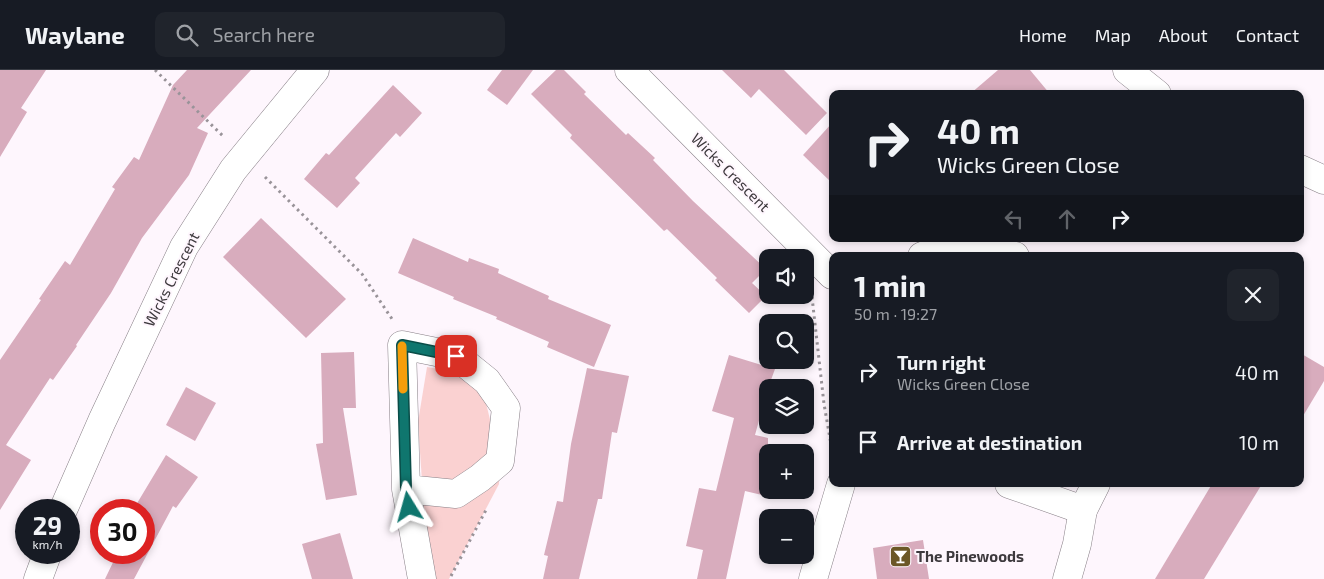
<!DOCTYPE html>
<html lang="en">
<head>
<meta charset="utf-8">
<style>
	:root { --surface:#171b24; --page:#20242c; --text:#f1f3f6; --muted:#9ea1a6; --line:#363941 }
	body { margin:0; font-family:"Exo 2",sans-serif; background:var(--page); color:var(--text); height:100vh; display:flex; flex-direction:column; font-size:19px; white-space:nowrap }
	* { box-sizing:border-box; margin:0 }
	p { font-size:16px; color:var(--muted) }
	.icon { flex:none; width:28px; height:28px; fill:none; stroke:currentColor; stroke-width:2; stroke-linecap:round; stroke-linejoin:round }
	.map { position:relative; flex:1; overflow:hidden }
	.details { position:absolute; left:829px; top:182px; width:475px; height:235px; display:flex; flex-direction:column; background:var(--surface); border-radius:10px; box-shadow:0 2px 8px #0003 }
	.details>* { flex:none }
	.top-card { position:absolute; left:829px; top:20px; width:475px; height:152px; border-radius:10px; box-shadow:0 2px 8px #0003; background:#171b24; color:var(--text); overflow:hidden }
	.controls { position:absolute; left:759px; top:179px; display:grid; gap:10px }
	.controls a { display:grid; place-items:center; width:55px; height:55px; border-radius:10px; background:var(--surface); box-shadow:0 2px 8px #0003; font-size:25px }
	.speed { position:absolute; left:15px; top:429px; display:flex; gap:10px; font-size:25px; font-weight:700; text-align:center }
	.speed>* { display:grid; place-content:center; width:65px; height:65px; border-radius:50%; background:var(--surface); box-shadow:0 2px 8px #0003; line-height:1 }
	.speed small { font-size:12px; font-weight:400 }
	.speed .limit { border:8px solid #d22; background:#fff; color:#111 }
	.pin { position:absolute; display:grid; place-items:center; width:42px; height:42px; color:#fff; margin:-21px; border-radius:10px; box-shadow:0 2px 8px #0006 }
	.me { position:absolute; width:55px; margin:-28px; rotate:352deg; stroke-linejoin:round; filter:drop-shadow(0 0 4px #0008) }
	.turn { display:flex; align-items:center; gap:18px; height:105px; padding:0 25px; font-size:22px }
	.turn .icon { width:65px; height:65px; stroke-width:2.5 }
	.turn b { display:block; font-size:35px; line-height:42px }
	.lanes { display:flex; align-items:center; height:48px; padding:0 25px; background:#0003; justify-content:center; gap:25px; direction:ltr }
	.lanes .off { opacity:.35 }
	.round { display:grid; place-items:center; flex:none; width:52px; height:52px; border-radius:10px; background:var(--page) }
	.overview { display:flex; align-items:center; justify-content:space-between; height:85px; padding:0 25px }
	h1 { font-size:30px; font-weight:700; line-height:38px }
	ul { padding:0; list-style:none }
	li { display:flex; align-items:center; gap:15px; height:70px; padding:0 25px }
	li div { flex:1 }
	li b { display:block; font-size:19px }
	li em { font-style:normal }
	header { display:flex; align-items:center; gap:30px; box-sizing:border-box; height:70px; padding:0 25px; background:var(--surface); border-bottom:1px solid var(--line) }
	header strong { font-size:24px }
	nav { display:flex; gap:28px; margin-inline-start:auto; font-size:18px }
	.search { width:350px; height:45px; background:var(--page); display:flex; align-items:center; gap:12px; box-sizing:border-box; padding:0 18px; border-radius:10px; color:var(--muted); font-size:19px }
	.map>svg:first-child { display:block }
</style>
</head>
<body>
<header>
<strong>Waylane</strong>
<div class="search"><svg class="icon" aria-label="search" viewBox="0 0 24 24"><circle cx="10" cy="10" r="6"/><path d="M15 15l6 6"/></svg>Search here</div>
<nav><a>Home</a><a>Map</a><a>About</a><a>Contact</a></nav>
</header>
<div class="map">
<svg width="1324" height="509" viewBox="0 0 1324 509">
	<rect width="100%" height="100%" fill="#fef6fd"/>
	<polygon fill="#fad1d1" points="427,297 456,302 479,317 486,333 500,391 499,414 449,509 433,509 424,441 418,352"/>
	<g fill="#d8acbd">
		<polygon points="0,0 46,0 21,38 27,42 0,87"/>
		<polygon points="187,0 251,0 197,58 208,63 189,105 142,168 111,223 76,275 77,276 53,310 50,308 6,375 31,390 0,440 0,290 41,230 39,229 65,191 70,195 115,119 112,117 134,87 139,90 173,15"/>
		<polygon points="502,0 533,0 507,35 487,20"/>
		<polygon points="556,0 564,0 586,22 584,24 626,65 628,63 655,88 653,90 693,131 766,199 752,213 766,226 749,243 715,210 717,208 667,159 664,161 570,68 572,65 531,24"/>
		<polygon points="722,0 784,0 827,43 806,65 759,19 751,28"/>
		<polygon points="998,0 1030,0 1050,24 970,24"/>
		<polygon points="393,15 422,43 400,67 396,63 355,108 360,113 337,138 304,109 326,83 329,85"/>
		<polygon points="832,53 832,113 803,85"/>
		<polygon points="261,148 346,229 306,268 223,187"/>
		<polygon points="413,168 468,192 469,188 499,199 498,203 549,226 548,229 611,255 594,297 547,277 549,272 496,249 497,247 453,229 454,227 398,203"/>
		<polygon points="354,282 356,338 343,338 357,425 326,430 316,374 323,373 321,283"/>
		<polygon points="1300,283 1324,297 1324,311 1300,351"/>
		<polygon points="729,285 775,299 768,318 755,365 768,368 768,403 762,425 745,421 726,509 697,509 703,480 686,476 699,418 716,421 734,348 712,341"/>
		<polygon points="587,298 629,306 617,363 612,362 602,429 598,429 579,509 543,509 548,486 544,485 557,431 563,432 571,374"/>
		<polygon points="186,317 216,333 195,371 166,355"/>
		<polygon points="166,385 198,407 176,438 173,436 134,509 105,509 118,482 144,482 144,440 133,440"/>
		<polygon points="1212,414 1262,414 1204,509 1155,509"/>
		<polygon points="340,463 353,509 312,509 302,474"/>
		<polygon points="923,470 929,509 877,509 873,478"/>
	</g>
	<g fill="none" stroke-linecap="round" stroke-linejoin="round">
		<defs>
			<g id="minor">
				<polyline points="629,0 832,205"/>
				<polyline points="1127,0 1157,24"/>
				<polyline points="1300,99 1324,110"/>
				<path d="M922,186C947,174 988,183 1015,186"/>
				<polyline points="1009,414 1083,440"/>
				<polyline points="406,419 456,424 480,408 500,391 506,338 487,311 456,286 402,275 406,419 422,509"/>
				<polyline points="63,440 102,351 184,177 233,100 315,0"/>
				<polyline points="38,509 48,482"/>
				<polyline points="813,509 841,414"/>
				<polyline points="1067,509 1077,474 1083,440 1096,414"/>
			</g>
		</defs>
		<use href="#minor" stroke="#877f86" stroke-width="29"/>
		<g stroke="#999399" stroke-width="3" stroke-dasharray="2.5 4" stroke-linecap="butt">
			<polyline points="155,0 223,66"/>
			<polyline points="265,107 362,204 392,249"/>
			<polyline points="812,227 824,334 832,380"/>
			<polyline points="451,506 486,440"/>
		</g>
		<use href="#minor" stroke="#fff" stroke-width="28"/>
	</g>
	<g fill="none" stroke-linecap="round" stroke-linejoin="round">
		<defs>
			<polyline id="route" points="409,437 406,419 402,275 456,286"/>
		</defs>
		<use href="#route" stroke="#0a4d48" stroke-width="12"/>
		<use href="#route" stroke="#0f766e" stroke-width="9"/>
		<polyline stroke="#f59e0b" stroke-width="9" points="402,276 403,319"/>
	</g>
	<defs>
		<symbol id="bar-square" viewBox="-11 -11 22 22"><rect x="-9" y="-9" width="18" height="18" rx="4" fill="#6b5726" stroke="#fef6fd"/><path d="M-6-5H6L.8 .8V4.5H3.5V6h-7V4.5H-.8V.8Z" fill="#fff"/></symbol>
	</defs>
	<g fill-rule="evenodd">
		<use href="#bar-square" x="888" y="474" width="25" height="25"/>
	</g>
	<g text-anchor="middle" dominant-baseline="central" stroke-width="4" stroke-linejoin="round" paint-order="stroke">
		<g font-size="15" fill="#3d393d" stroke="#fef6fd">
			<text transform="translate(731 102) rotate(45)">Wicks Crescent</text>
			<text transform="translate(171 209) rotate(-63)">Wicks Crescent</text>
		</g>
		<g font-size="15" font-weight="bold" fill="#3d393d" stroke="#fef6fd" text-anchor="start">
			<text x="916" y="486">The Pinewoods</text>
		</g>
	</g>
</svg>
<div class="controls">
<a><svg class="icon" aria-label="sound" viewBox="0 0 24 24"><path d="M4 9h4l5-4v14l-5-4H4zM17 9q2 3 0 6"/></svg></a>
<a><svg class="icon" aria-label="search" viewBox="0 0 24 24"><circle cx="10" cy="10" r="6"/><path d="M15 15l6 6"/></svg></a>
<a><svg class="icon" aria-label="layers" viewBox="0 0 24 24"><path d="M12 4l9 5-9 5-9-5zM3 14l9 5 9-5"/></svg></a>
<a>+</a>
<a>−</a>
</div>
<div class="speed"><div>29<small>km/h</small></div><div class="limit">30</div></div>
<div class="pin" style="left:456px;top:286px;background:#d93025"><svg class="icon" aria-label="arrive" viewBox="0 0 24 24"><path d="M6 21V4h12l-3 4 3 4H6"/></svg></div>
<svg class="me" style="left:409px;top:437px" viewBox="-20 -20 40 40"><path d="M0-17L14 15 0 8-14 15z" fill="#0f766e" stroke="#fff" stroke-width="4"/></svg>
<div class="top-card">
<div class="turn"><svg class="icon" aria-label="right" viewBox="0 0 24 24"><path d="M7 20v-9h11M14 6l5 5-5 5"/></svg><div><b>40 m</b>Wicks Green Close</div></div>
<div class="lanes"><svg class="icon off" aria-label="left" viewBox="0 0 24 24"><path d="M17 20v-9H6M10 6l-5 5 5 5"/></svg><svg class="icon off" aria-label="ahead" viewBox="0 0 24 24"><path d="M12 20V5M6 11l6-6 6 6"/></svg><svg class="icon" aria-label="right" viewBox="0 0 24 24"><path d="M7 20v-9h11M14 6l5 5-5 5"/></svg></div>
</div>
<section class="details">
<div class="overview"><div><h1>1 min</h1><p>50 m · 19:27</p></div><a class="round"><svg class="icon" aria-label="close" viewBox="0 0 24 24"><path d="M6 6l12 12M18 6L6 18"/></svg></a></div>
<ul>
<li><svg class="icon" aria-label="right" viewBox="0 0 24 24"><path d="M7 20v-9h11M14 6l5 5-5 5"/></svg><div><b>Turn right</b><p>Wicks Green Close</p></div><em>40 m</em></li>
<li><svg class="icon" aria-label="arrive" viewBox="0 0 24 24"><path d="M6 21V4h12l-3 4 3 4H6"/></svg><div><b>Arrive at destination</b></div><em>10 m</em></li>
</ul>
</section>
</div>
</body>
</html>
